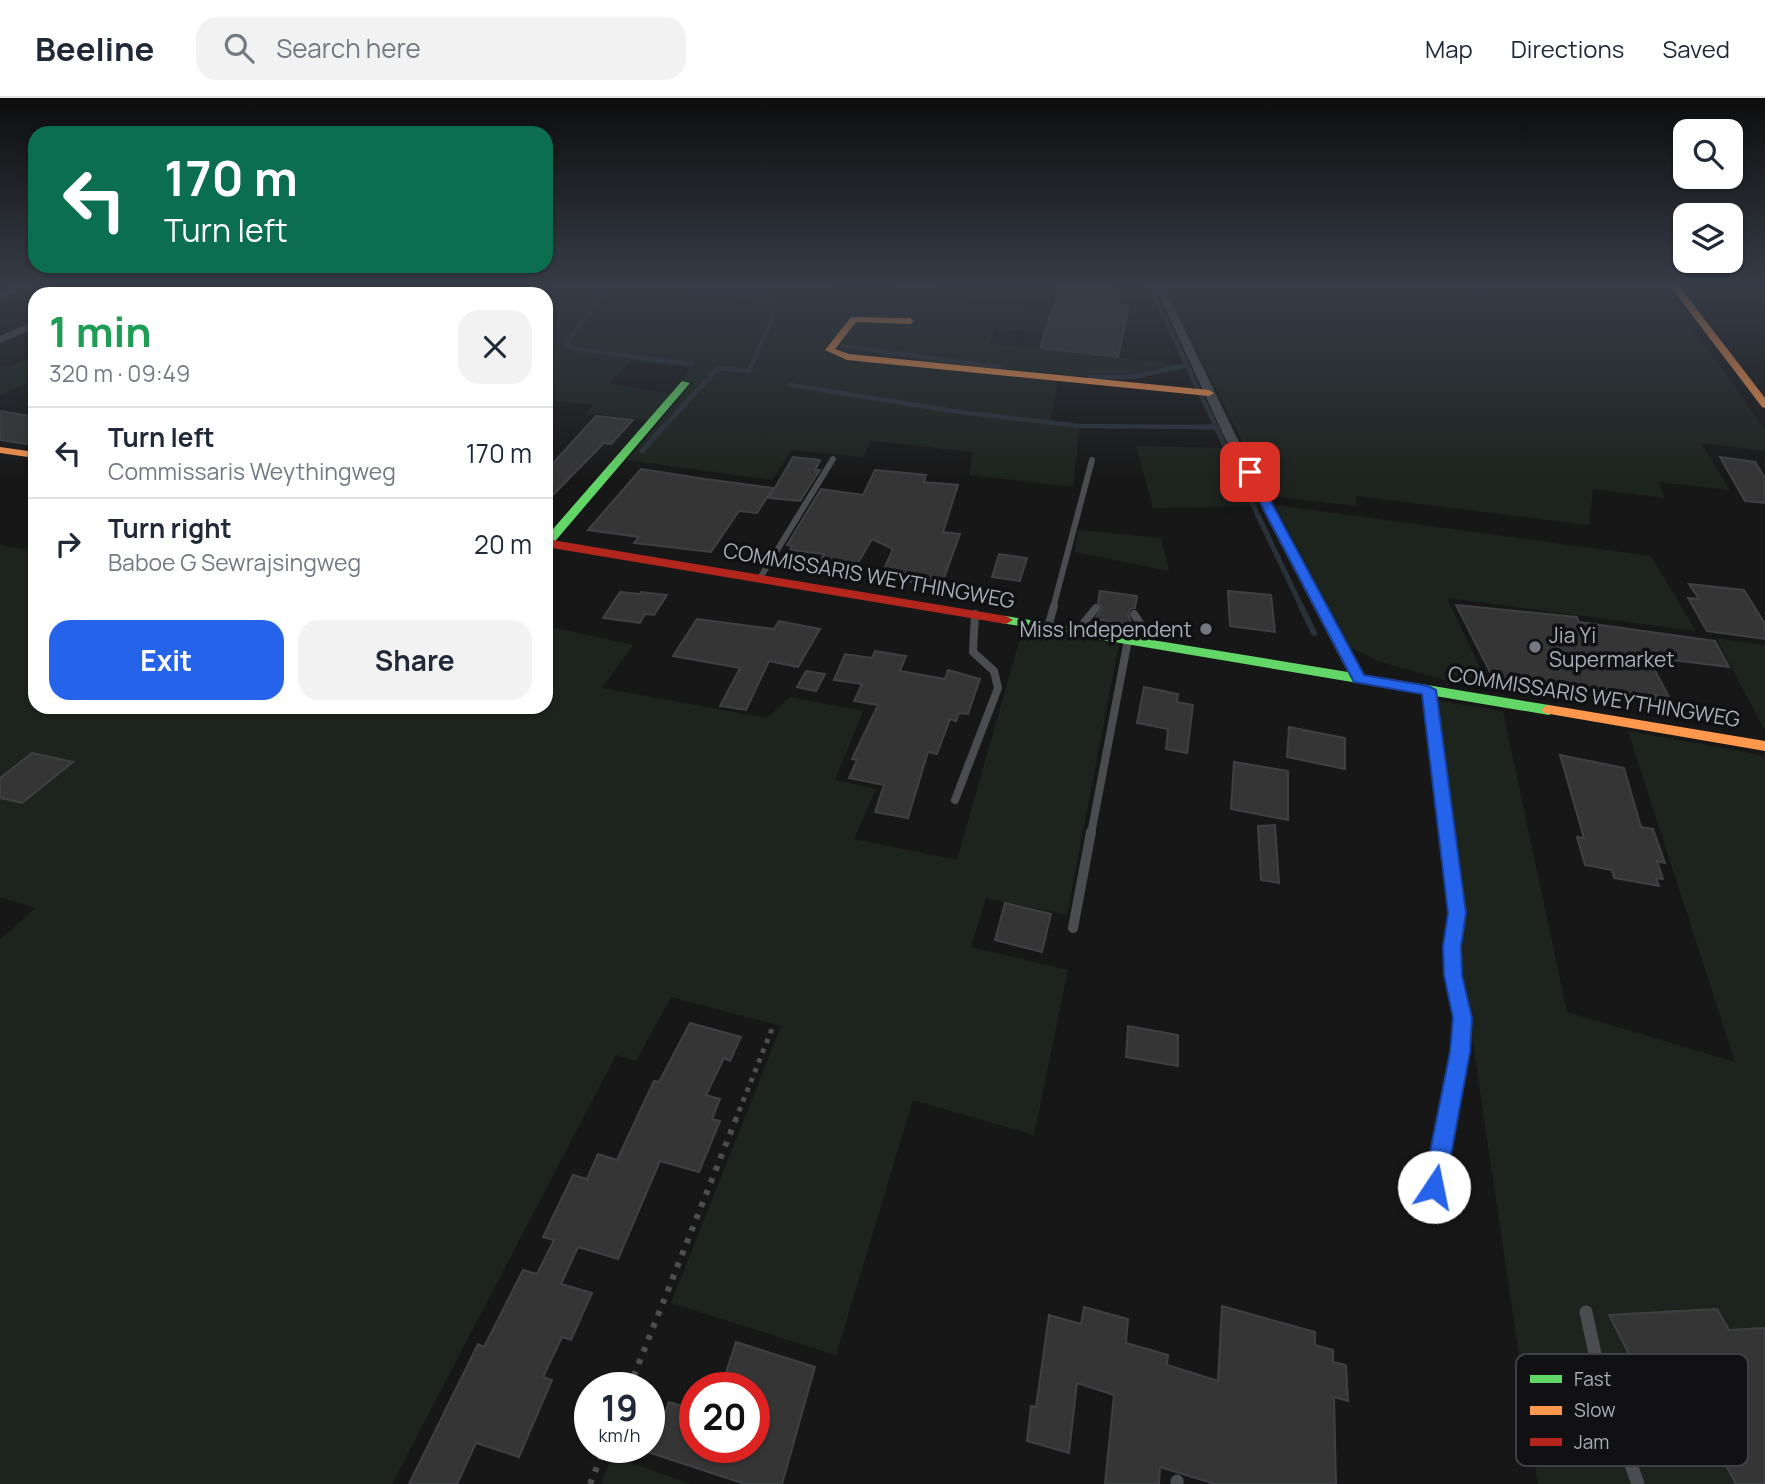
<!DOCTYPE html>
<html lang="en">
<head>
<meta charset="utf-8">
<style>
	:root { --surface:#fff; --page:#f2f2f3; --text:#1f2937; --muted:#747a83; --line:#e0e1e3; --accent:#2563eb }
	body { margin:0; font-family:Manrope,sans-serif; background:var(--page); color:var(--text); height:100vh; display:flex; flex-direction:column; font-size:26px; white-space:nowrap }
	* { box-sizing:border-box; margin:0 }
	p { font-size:23px; color:var(--muted) }
	.icon { flex:none; width:38px; height:38px; fill:none; stroke:currentColor; stroke-width:2; stroke-linecap:round; stroke-linejoin:round }
	.map { position:relative; flex:1; overflow:hidden }
	.sheet { position:absolute; left:28px; top:189px; width:525px; height:427px; display:flex; flex-direction:column; background:var(--surface); border-radius:21px; box-shadow:0 2px 5px #0004 }
	.sheet>* { flex:none }
	.banner { position:absolute; left:28px; top:28px; width:525px; height:147px; border-radius:21px; box-shadow:0 2px 5px #0004; background:#0b6e4f; color:#fff; overflow:hidden }
	.controls { position:absolute; left:1673px; top:21px; display:grid; gap:14px }
	.controls a { display:grid; place-items:center; width:70px; height:70px; border-radius:14px; background:var(--surface); box-shadow:0 2px 5px #0004; font-size:35px }
	.speed { position:absolute; left:574px; top:1274px; display:flex; gap:14px; font-size:35px; font-weight:700; text-align:center }
	.speed>* { display:grid; place-content:center; width:91px; height:91px; border-radius:50%; background:var(--surface); box-shadow:0 2px 5px #0004; line-height:1 }
	.speed small { font-size:18px; font-weight:400 }
	.speed .limit { border:10px solid #d22; background:#fff; color:#111 }
	.pin { position:absolute; display:grid; place-items:center; width:60px; height:60px; color:#fff; margin:-30px; border-radius:14px; box-shadow:0 4px 10px #0006 }
	.me { position:absolute; width:77px; margin:-38px; rotate:11deg; stroke-linejoin:round; filter:drop-shadow(0 0 5px #0008) }
	.turn { display:flex; align-items:center; gap:24px; height:147px; padding:0 21px; font-size:32px }
	.turn .icon { width:91px; height:91px; stroke-width:2.5 }
	.turn b { display:block; font-size:49px; line-height:60px }
	.round { display:grid; place-items:center; flex:none; width:74px; height:74px; border-radius:21px; background:var(--page) }
	.head { display:flex; align-items:center; justify-content:space-between; height:119px; padding:0 21px }
	h1 { font-size:42px; font-weight:700; line-height:52px; color:#1e9e55 }
	.primary-button { display:flex; gap:14px; margin-top:auto; padding:14px 21px }
	.primary-button a { flex:1; height:80px; border-radius:21px; background:var(--accent); color:#fff; font-size:28px; font-weight:700; line-height:80px; text-align:center }
	.primary-button a+a { background:var(--page); color:var(--text) }
	ul { padding:0; list-style:none }
	li { display:flex; align-items:center; gap:21px; height:91px; padding:0 21px; border-top:2px solid var(--line) }
	li div { flex:1 }
	li b { display:block; font-size:26px }
	li em { font-style:normal }
	header { display:flex; align-items:center; gap:42px; box-sizing:border-box; height:98px; padding:0 35px; background:var(--surface); border-bottom:2px solid var(--line) }
	header strong { font-size:33px }
	nav { display:flex; gap:38px; margin-inline-start:auto; font-size:24px }
	.search { width:490px; height:63px; background:var(--page); display:flex; align-items:center; gap:18px; box-sizing:border-box; padding:0 24px; border-radius:21px; color:var(--muted); font-size:26px }
	.map>svg:first-child { display:block }
</style>
</head>
<body>
<header>
<strong>Beeline</strong>
<div class="search"><svg class="icon" aria-label="search" viewBox="0 0 24 24"><circle cx="10" cy="10" r="6"/><path d="M15 15l6 6"/></svg>Search here</div>
<nav><a>Map</a><a>Directions</a><a>Saved</a></nav>
</header>
<div class="map">
<svg width="1765" height="1386" viewBox="0 0 1765 1386">
	<rect width="100%" height="100%" fill="#171717"/>
	<g fill="#1d241e">
		<polygon points="172,188 308,188 294,196 157,196"/>
		<polygon points="453,188 825,188 893,197 900,188 938,188 931,202 1055,217 1044,235 996,230 989,246 1187,267 1133,279 1059,278 1050,324 1080,328 1073,389 969,377 973,354 871,343 863,359 792,352 772,382 627,362 693,284 680,283 690,270 631,263 609,285 671,296 648,322 587,315 593,307 546,302 546,196 442,196"/>
		<polygon points="1663,188 1765,332 1765,353 1701,345 1730,392 1658,384 1665,400 1593,391 1589,427 1356,398 1356,408 1269,398 1166,189"/>
		<polygon points="35,256 35,281 0,298 0,267 10,269"/>
		<polygon points="1136,348 1232,350 1259,408 1153,410"/>
		<polygon points="1275,407 1651,458 1696,533 1447,500 1483,576 1454,585 1378,563 1351,550"/>
		<polygon points="1078,432 1161,440 1169,473 1075,454"/>
		<polygon points="0,447 35,453 35,609 546,609 546,528 633,547 602,590 767,620 790,599 863,613 835,682 876,691 854,741 957,762 1023,530 1119,546 1067,817 986,800 971,849 1068,872 1034,1037 913,1002 836,1257 671,1205 781,928 671,899 636,963 616,957 392,1386 0,1386 0,842 35,810 0,799"/>
		<polygon points="1716,540 1765,547 1765,631 1764,631"/>
		<polygon points="1422,600 1503,613 1567,914 1735,964 1628,633 1747,654 1765,659 1765,1386 1538,1386"/>
		<polygon points="612,1358 690,1386 601,1386"/>
	</g>
	<g fill="none" stroke-linecap="round" stroke-linejoin="round">
		<g stroke="#2a3239" stroke-width="4.5">
			<polyline points="609,188 565,247 581,252 692,266"/>
			<polyline points="1150,188 1198,291"/>
			<polyline points="843,248 999,269"/>
			<polyline points="1090,279 1133,279 1187,267"/>
			<polyline points="790,287 960,314 1080,328 1216,329"/>
			<polyline points="1201,297 1217,331"/>
			<polyline points="662,331 718,270 749,273 778,208 774,203 764,200 694,191 694,188"/>
		</g>
		<g stroke="#2a3239" stroke-width="5">
			<polyline points="1196,329 1216,329"/>
			<polyline points="1216,329 1302,510"/>
			<polyline points="642,353 663,329"/>
		</g>
		<polyline stroke="#2a3239" stroke-width="6" points="1301,508 1314,535"/>
	</g>
	<g fill="#353536" stroke="#3f4043" stroke-width="2">
		<polygon points="1060,188 1104,188 1105,192 1120,193 1118,207 1129,208 1118,259 1040,250"/>
		<polygon points="0,313 35,319 35,347 0,342"/>
		<polygon points="596,318 633,322 611,346 604,345 546,404 546,373"/>
		<polygon points="793,359 820,362 815,372 820,372 800,403 769,400"/>
		<polygon points="1720,359 1755,364 1765,380 1765,405 1745,403"/>
		<polygon points="641,371 705,381 773,390 757,415 739,413 711,454 634,445 639,439 588,432"/>
		<polygon points="875,372 926,377 924,384 958,387 943,434 960,436 941,488 880,480 893,451 872,441 854,472 818,467 824,456 790,452 792,448 787,447 821,391 863,397"/>
		<polygon points="999,456 1027,460 1020,483 992,479"/>
		<polygon points="1689,486 1744,492 1765,526 1765,541 1707,533 1688,500 1699,501"/>
		<polygon points="1100,493 1137,498 1135,510 1130,511 1128,516 1132,527 1095,521 1102,510 1098,504"/>
		<polygon points="1228,493 1271,497 1275,534 1230,528"/>
		<polygon points="620,494 640,496 641,494 667,497 654,517 645,516 640,525 603,520"/>
		<polygon points="1456,507 1577,519 1579,524 1715,543 1729,569 1648,559 1669,599 1655,597 1658,602 1616,597 1618,600 1513,587 1493,580"/>
		<polygon points="697,521 774,531 779,523 820,531 798,569 769,563 746,612 720,608 740,570 673,558"/>
		<polygon points="875,553 906,558 900,573 945,581 948,572 980,581 968,616 959,615 956,623 950,621 937,656 928,654 908,720 875,714 884,687 849,680 857,662 852,661 878,607 854,603 862,586 834,582 845,556 872,560"/>
		<polygon points="806,573 825,576 816,593 797,589"/>
		<polygon points="1144,589 1178,596 1177,604 1193,607 1187,655 1166,651 1168,631 1137,625"/>
		<polygon points="1289,629 1345,640 1345,671 1287,659"/>
		<polygon points="32,655 73,664 22,705 0,700 0,680"/>
		<polygon points="1560,657 1624,670 1641,729 1653,731 1665,765 1657,763 1663,781 1656,780 1659,788 1614,780 1612,772 1585,767 1577,739 1584,740"/>
		<polygon points="1234,664 1288,673 1288,722 1231,711"/>
		<polygon points="1275,727 1279,785 1261,782 1258,728"/>
		<polygon points="1005,805 1051,816 1042,854 995,842"/>
		<polygon points="690,925 741,939 730,963 724,960 706,997 720,1001 712,1021 720,1023 699,1074 660,1063 618,1161 578,1149 561,1186 592,1195 571,1242 562,1239 543,1279 552,1282 519,1359 476,1345 457,1386 409,1386 478,1246 484,1249 523,1172 537,1176 554,1142 543,1139 573,1077 587,1081 598,1056 617,1062 654,983 659,984"/>
		<polygon points="1128,928 1178,937 1178,968 1126,959"/>
		<polygon points="1222,1208 1315,1234 1315,1247 1333,1252 1333,1264 1346,1267 1348,1303 1334,1299 1336,1386 1215,1386 1160,1369 1159,1386 1105,1386 1114,1297 1077,1285 1069,1355 1027,1343 1031,1308 1036,1309 1049,1217 1081,1226 1084,1209 1128,1221 1126,1245 1168,1257 1167,1267 1218,1283"/>
		<polygon points="1717,1211 1729,1232 1765,1230 1765,1386 1736,1386 1686,1293 1649,1295 1609,1217"/>
		<polygon points="736,1244 815,1269 782,1386 745,1386 645,1353 646,1349 652,1349 669,1304 695,1312 695,1349 754,1349 754,1290 721,1290"/>
	</g>
	<g fill="none" stroke-linecap="round" stroke-linejoin="round">
		<polyline stroke="#4d4e52" stroke-width="5" stroke-dasharray="4.5 6" stroke-linecap="butt" points="735,1023 772,931"/>
		<g stroke="#4d4e52" stroke-width="6" stroke-dasharray="5 8" stroke-linecap="butt">
			<polyline points="629,1290 736,1021"/>
			<polyline points="590,1386 605,1349"/>
		</g>
		<polyline stroke="#4b4c50" stroke-width="5" points="1466,188 1486,190"/>
		<g stroke="#4b4c50" stroke-width="6">
			<polyline points="760,480 833,361"/>
			<polyline points="1053,510 1092,362"/>
		</g>
		<g stroke="#4b4c50" stroke-width="8">
			<polyline points="1134,516 1153,545"/>
			<polyline points="1048,529 1054,508"/>
			<polyline points="1077,533 1096,510"/>
			<polyline points="1428,592 1447,736"/>
			<polyline points="955,702 998,590 994,573 973,554 975,516"/>
			<polyline points="1091,736 1128,542"/>
		</g>
		<g stroke="#4b4c50" stroke-width="10">
			<polyline points="1447,734 1457,815 1452,848 1453,877 1462,920 1460,954 1447,1023"/>
			<polyline points="1073,830 1091,734"/>
		</g>
		<g stroke="#4b4c50" stroke-width="13">
			<polyline points="1434,1089 1447,1021"/>
			<polyline points="1586,1214 1600,1279 1638,1386"/>
			<polyline points="1177,1383 1177,1386"/>
		</g>
		<g fill="#4b4c50" fill-rule="evenodd">
			<polygon points="16,188 29,188 0,202 0,196"/>
			<polygon points="109,188 121,188 107,196 95,196"/>
			<polygon points="378,188 389,188 379,196 368,196"/>
			<polygon points="1155,188 1164,188 1235,336 1367,581 1365,585 1353,585 1351,581 1223,336"/>
			<polygon points="35,223 35,230 0,245 0,238"/>
		</g>
		<g fill="#63d668" fill-rule="evenodd">
			<polygon points="682,283 690,285 551,448 546,448 546,439"/>
			<polygon points="1006,518 1549,607 1556,612 1549,617 1001,525 1001,519"/>
		</g>
		<g fill="#ff974d" fill-rule="evenodd">
			<polygon points="1670,188 1679,188 1765,300 1765,310 1762,309"/>
			<polygon points="851,219 910,220 914,223 910,226 856,224 835,251 849,256 1209,292 1214,295 1209,298 847,262 825,252"/>
			<polygon points="0,349 35,354 35,360 0,355"/>
			<polygon points="1549,607 1765,643 1765,653 1544,615 1542,612 1544,609"/>
		</g>
		<polygon fill="#b3261e" fill-rule="evenodd" points="546,441 1006,518 1013,522 1006,526 546,449"/>
	</g>
	<linearGradient id="sky" x2="0" y2="1"><stop stop-color="#0d0d0d"/><stop offset="0.49" stop-color="#363c47"/><stop offset="1" stop-color="#363c47" stop-opacity="0"/></linearGradient>
	<rect width="1765" height="383" fill="url(#sky)"/>
	<polygon fill="#2563eb" stroke="#184099" stroke-width="2" points="1250,371 1255,374 1364,577 1428,588 1436,592 1466,815 1461,848 1462,877 1472,920 1470,954 1445,1089 1442,1097 1434,1100 1426,1097 1423,1089 1450,954 1453,920 1444,877 1443,848 1448,815 1422,596 1354,584 1244,374"/>
	<g fill="#757880" stroke="#111113" stroke-width="2.5">
		<circle cx="1206" cy="531" r="7"/>
		<circle cx="1535" cy="549" r="7"/>
	</g>
	<g text-anchor="middle" dominant-baseline="central" stroke-width="7" stroke-linejoin="round" paint-order="stroke">
		<g font-size="21" fill="#a8adb8" stroke="#111113">
			<text transform="translate(869 477) rotate(10)">COMMISSARIS WEYTHINGWEG</text>
			<text transform="translate(1594 598) rotate(9)">COMMISSARIS WEYTHINGWEG</text>
		</g>
		<g font-size="21" fill="#a8adb8" stroke="#111113" text-anchor="end">
			<text x="1192" y="531">Miss Independent</text>
			<text x="1549" y="537" text-anchor="start">Jia Yi<tspan x="1549" dy="24">Supermarket</tspan></text>
		</g>
	</g>
	<rect x="1516" y="1256" width="232" height="112" rx="10" fill="#111113" stroke="#3e4045" stroke-width="2"/>
	<rect x="1530" y="1277" width="32" height="8" fill="#63d668"/>
	<rect x="1530" y="1308" width="32" height="9" fill="#ff974d"/>
	<rect x="1530" y="1340" width="32" height="8" fill="#b3261e"/>
	<g font-size="19" fill="#a8adb8">
		<text x="1574" y="1288">Fast</text>
		<text x="1574" y="1319">Slow</text>
		<text x="1574" y="1351">Jam</text>
	</g>
</svg>
<div class="controls">
<a><svg class="icon" aria-label="search" viewBox="0 0 24 24"><circle cx="10" cy="10" r="6"/><path d="M15 15l6 6"/></svg></a>
<a><svg class="icon" aria-label="layers" viewBox="0 0 24 24"><path d="M12 4l9 5-9 5-9-5zM3 14l9 5 9-5"/></svg></a>
</div>
<div class="speed"><div>19<small>km/h</small></div><div class="limit">20</div></div>
<div class="pin" style="left:1250px;top:374px;background:#d93025"><svg class="icon" aria-label="arrive" viewBox="0 0 24 24"><path d="M6 21V4h12l-3 4 3 4H6"/></svg></div>
<svg class="me" style="left:1434px;top:1089px" viewBox="-20 -20 40 40"><circle r="19" fill="#fff"/><path d="M0-13L10 11 0 6-10 11z" fill="#2563eb"/></svg>
<div class="banner">
<div class="turn"><svg class="icon" aria-label="left" viewBox="0 0 24 24"><path d="M17 20v-9H6M10 6l-5 5 5 5"/></svg><div><b>170 m</b>Turn left</div></div>
</div>
<section class="sheet">
<div class="head"><div><h1>1 min</h1><p>320 m · 09:49</p></div><a class="round"><svg class="icon" aria-label="close" viewBox="0 0 24 24"><path d="M6 6l12 12M18 6L6 18"/></svg></a></div>
<ul>
<li><svg class="icon" aria-label="left" viewBox="0 0 24 24"><path d="M17 20v-9H6M10 6l-5 5 5 5"/></svg><div><b>Turn left</b><p>Commissaris Weythingweg</p></div><em>170 m</em></li>
<li><svg class="icon" aria-label="right" viewBox="0 0 24 24"><path d="M7 20v-9h11M14 6l5 5-5 5"/></svg><div><b>Turn right</b><p>Baboe G Sewrajsingweg</p></div><em>20 m</em></li>
</ul>
<div class="primary-button"><a>Exit</a><a>Share</a></div>
</section>
</div>
</body>
</html>
